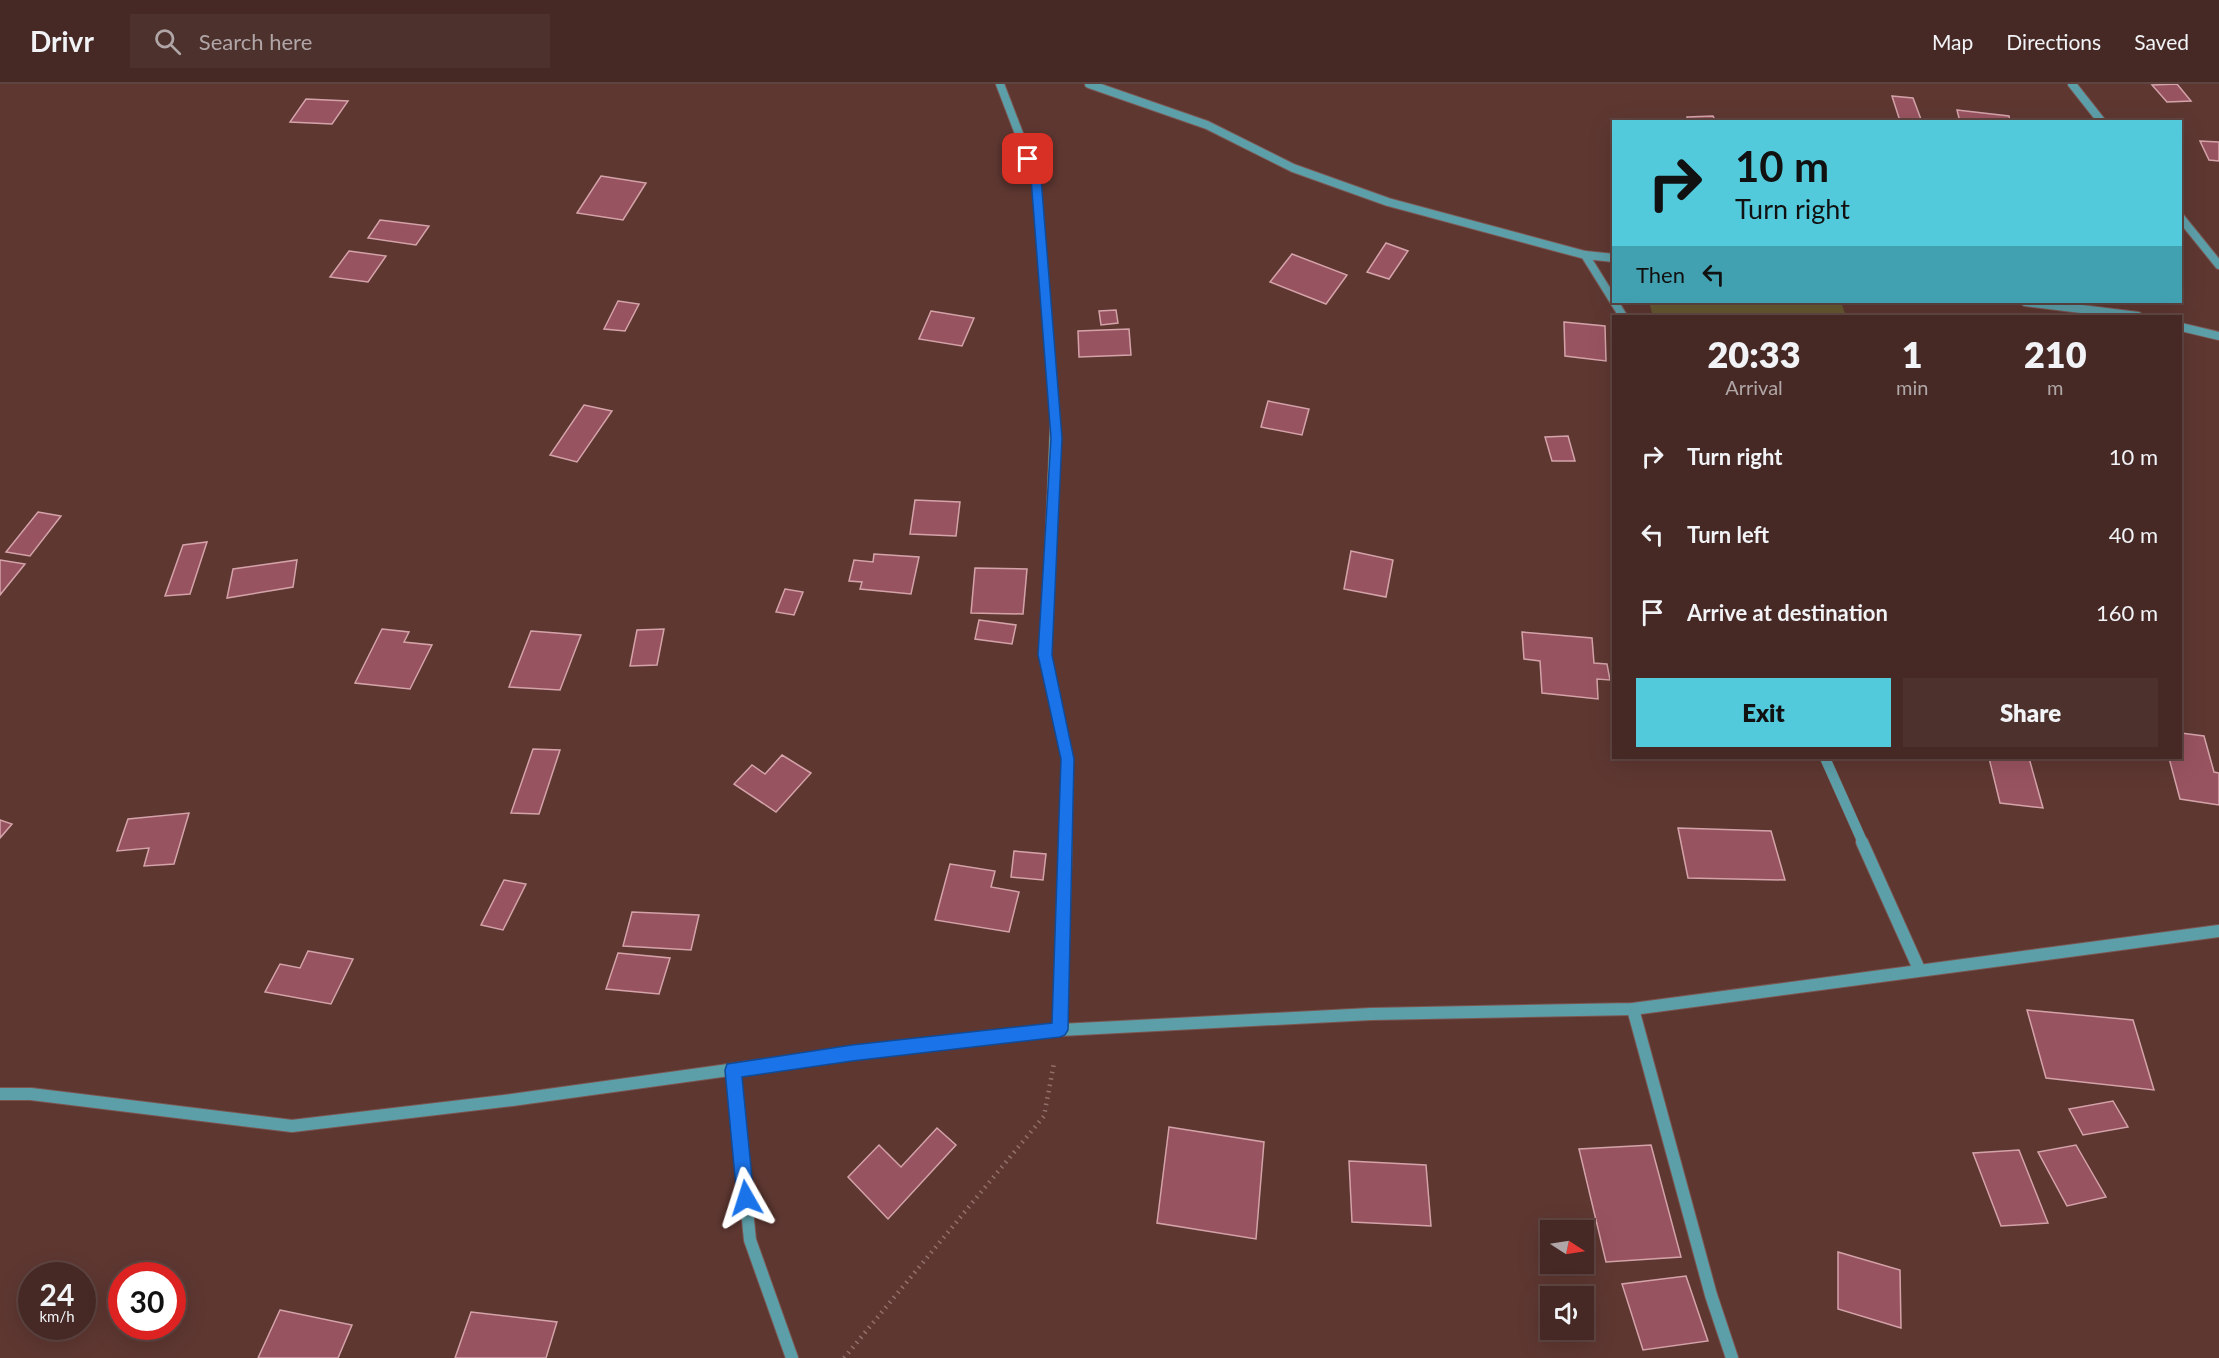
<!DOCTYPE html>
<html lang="en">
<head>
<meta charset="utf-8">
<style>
	:root { --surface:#462925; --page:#4d312d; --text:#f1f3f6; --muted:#b0a6a7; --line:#5e4542; --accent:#53cadc }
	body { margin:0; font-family:Lato,sans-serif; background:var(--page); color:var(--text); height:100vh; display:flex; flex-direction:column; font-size:22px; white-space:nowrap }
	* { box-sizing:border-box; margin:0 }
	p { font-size:20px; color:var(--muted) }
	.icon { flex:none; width:33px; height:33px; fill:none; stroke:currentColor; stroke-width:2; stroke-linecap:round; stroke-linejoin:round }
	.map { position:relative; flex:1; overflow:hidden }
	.side { position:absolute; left:1612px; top:231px; width:570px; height:444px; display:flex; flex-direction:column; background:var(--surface); border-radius:0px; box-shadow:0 6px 24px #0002,0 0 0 2px var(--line) }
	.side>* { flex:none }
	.guide { position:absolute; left:1612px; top:36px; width:570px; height:183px; border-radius:0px; box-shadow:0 6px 24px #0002,0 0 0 2px var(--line); background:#53cadc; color:#111; overflow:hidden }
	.needle { width:39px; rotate:102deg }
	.tools { position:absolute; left:1540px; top:1136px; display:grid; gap:12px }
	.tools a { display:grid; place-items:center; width:54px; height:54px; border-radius:0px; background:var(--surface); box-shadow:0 6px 24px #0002,0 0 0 2px var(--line); font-size:30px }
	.speed { position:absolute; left:18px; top:1178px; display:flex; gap:12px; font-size:30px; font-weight:700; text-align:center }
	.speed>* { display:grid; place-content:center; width:78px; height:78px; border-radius:50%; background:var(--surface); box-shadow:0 6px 24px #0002,0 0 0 2px var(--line); line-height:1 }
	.speed small { font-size:15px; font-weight:400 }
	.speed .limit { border:9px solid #d22; background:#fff; color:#111 }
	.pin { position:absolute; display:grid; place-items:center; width:51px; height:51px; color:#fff; margin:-26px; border-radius:12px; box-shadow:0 3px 9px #0006 }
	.me { position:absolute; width:66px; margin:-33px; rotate:354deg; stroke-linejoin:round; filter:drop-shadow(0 0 4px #0008) }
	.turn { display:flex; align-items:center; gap:21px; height:126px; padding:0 24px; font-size:27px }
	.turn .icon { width:78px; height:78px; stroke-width:2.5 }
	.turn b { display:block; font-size:42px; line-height:51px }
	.then { display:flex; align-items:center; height:57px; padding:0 24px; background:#0003; gap:12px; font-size:22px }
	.eta { display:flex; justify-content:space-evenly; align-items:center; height:102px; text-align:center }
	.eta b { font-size:36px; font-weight:800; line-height:42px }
	.cta { display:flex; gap:12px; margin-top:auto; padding:12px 24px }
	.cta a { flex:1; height:69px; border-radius:0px; background:var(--accent); color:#111; font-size:24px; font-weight:800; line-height:69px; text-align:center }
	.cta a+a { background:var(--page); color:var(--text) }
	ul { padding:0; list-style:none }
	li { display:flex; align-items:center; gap:18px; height:78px; padding:0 24px }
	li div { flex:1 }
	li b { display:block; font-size:22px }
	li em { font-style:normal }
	header { display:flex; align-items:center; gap:36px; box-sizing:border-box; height:84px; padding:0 30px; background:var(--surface); border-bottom:2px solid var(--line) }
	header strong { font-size:28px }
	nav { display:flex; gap:33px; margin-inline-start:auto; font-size:21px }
	.search { width:420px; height:54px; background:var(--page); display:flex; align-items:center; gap:15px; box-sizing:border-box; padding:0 21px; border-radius:0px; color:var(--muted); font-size:22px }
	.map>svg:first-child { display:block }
</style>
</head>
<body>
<header>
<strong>Drivr</strong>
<div class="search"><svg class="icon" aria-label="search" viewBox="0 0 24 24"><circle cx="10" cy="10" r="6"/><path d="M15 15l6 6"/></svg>Search here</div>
<nav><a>Map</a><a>Directions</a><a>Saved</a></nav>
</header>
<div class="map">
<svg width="2219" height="1274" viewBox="0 0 2219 1274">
	<rect width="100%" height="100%" fill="#5e3731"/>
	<polygon fill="#695932" points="1649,218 1841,218 1846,232 1653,232"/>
	<g fill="#985360" stroke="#d4a3aa" stroke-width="1.5">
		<polygon points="2177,0 2191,17 2167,18 2152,1"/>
		<polygon points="1892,12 1913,14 1922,38 1900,37"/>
		<polygon points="306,15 348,17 332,40 290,38"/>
		<polygon points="1957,26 2009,32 2010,38 1960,38"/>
		<polygon points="1713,32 1716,38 1688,38 1687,33"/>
		<polygon points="2200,57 2219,58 2219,77 2209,76"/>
		<polygon points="601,92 646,99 623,136 577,129"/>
		<polygon points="380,136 429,142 416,161 368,154"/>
		<polygon points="1386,159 1408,167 1389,195 1367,188"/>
		<polygon points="349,167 386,172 368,198 330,193"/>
		<polygon points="1292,170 1347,191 1326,220 1270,198"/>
		<polygon points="618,217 639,220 625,247 604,245"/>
		<polygon points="1116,226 1118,239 1101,241 1099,227"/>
		<polygon points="931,227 974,234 962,262 919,255"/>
		<polygon points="1564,238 1605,242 1606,277 1565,272"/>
		<polygon points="1129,245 1131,271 1079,273 1078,247"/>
		<polygon points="1268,317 1309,325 1302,351 1261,343"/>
		<polygon points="584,321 612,327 577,378 550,371"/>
		<polygon points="1568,352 1575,377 1552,377 1545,353"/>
		<polygon points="915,416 960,418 956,452 910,450"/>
		<polygon points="38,428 61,432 30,472 6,468"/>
		<polygon points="207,458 190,510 165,512 183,461"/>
		<polygon points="1351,467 1393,476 1386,513 1344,505"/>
		<polygon points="874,470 919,473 911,510 860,505 862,498 849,497 854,476 873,478"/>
		<polygon points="0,476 25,480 0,511"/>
		<polygon points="297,476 293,503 227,514 233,485"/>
		<polygon points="975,484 1027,485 1023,530 971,529"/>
		<polygon points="785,505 803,508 794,531 776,528"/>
		<polygon points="979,536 1016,541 1012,560 975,555"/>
		<polygon points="382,545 409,548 404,558 432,561 410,605 355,599"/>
		<polygon points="664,545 657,581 630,582 637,546"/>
		<polygon points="531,547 581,551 560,606 509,603"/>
		<polygon points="1522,548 1592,554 1594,579 1607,580 1610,596 1597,595 1598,615 1542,609 1540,577 1524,575"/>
		<polygon points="2181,649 2204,652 2214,688 2219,689 2219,721 2180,715 2169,674 2181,674"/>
		<polygon points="533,665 560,666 539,730 511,729"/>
		<polygon points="782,671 811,689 776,728 734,700 752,681 765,690"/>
		<polygon points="1989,674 2029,674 2043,724 2000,719"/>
		<polygon points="189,729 174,780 144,782 149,764 117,767 128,735"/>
		<polygon points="0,736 12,740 0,754"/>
		<polygon points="1678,744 1771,747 1785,796 1688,794"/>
		<polygon points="1014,767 1046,770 1043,796 1011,793"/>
		<polygon points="950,780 995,787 991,803 1019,808 1009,848 935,836"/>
		<polygon points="504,796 526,800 503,846 481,841"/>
		<polygon points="632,828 699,831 691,866 623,862"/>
		<polygon points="308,867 353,875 331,920 265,908 280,880 300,884"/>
		<polygon points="618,869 670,874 659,910 606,905"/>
		<polygon points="2027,926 2133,936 2154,1006 2046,994"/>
		<polygon points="2113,1017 2128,1043 2083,1051 2069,1025"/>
		<polygon points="1169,1043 1264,1058 1256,1155 1157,1139"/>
		<polygon points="937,1044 956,1061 888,1135 848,1093 879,1061 901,1083"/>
		<polygon points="1651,1061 1681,1173 1606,1178 1579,1065"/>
		<polygon points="2076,1061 2106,1113 2067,1122 2038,1068"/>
		<polygon points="2019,1066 2048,1139 2001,1142 1973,1069"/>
		<polygon points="1349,1077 1426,1081 1431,1142 1352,1138"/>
		<polygon points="1838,1168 1900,1186 1901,1244 1838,1225"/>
		<polygon points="1686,1192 1708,1257 1643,1266 1622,1200"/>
		<polygon points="280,1226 352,1241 338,1274 258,1274"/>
		<polygon points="471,1228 557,1238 546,1274 455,1274"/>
	</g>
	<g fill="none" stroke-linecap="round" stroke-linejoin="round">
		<defs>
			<g id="minor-far2">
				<polyline points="1000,0 1036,94 1055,341"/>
				<polyline points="1089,0 1207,41 1293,84 1388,118 1585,171 1614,174"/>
				<polyline points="2072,0 2102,38"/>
				<polyline points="2181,134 2219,181"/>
				<polyline points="1585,171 1623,232"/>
				<polyline points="2025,218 2138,232"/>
				<polyline points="2181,243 2219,252"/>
			</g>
			<g id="minor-far1">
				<polyline points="1055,339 1045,571 1068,675 1066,759"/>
				<polyline points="1825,674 1863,759"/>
			</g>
			<g id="minor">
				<polyline points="1862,758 1919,885"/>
				<polyline points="1633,925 1711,1211 1732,1274"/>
				<polyline points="1060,946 1066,758"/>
				<polyline points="733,986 750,1156 792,1274"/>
				<polyline points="0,1010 31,1010 292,1042 512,1016 852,969 1060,946 1371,930 1633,925 2219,847"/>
			</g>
		</defs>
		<use href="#minor-far2" stroke="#7b5651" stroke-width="10"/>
		<use href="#minor-far1" stroke="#7b5651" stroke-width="11"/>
		<use href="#minor" stroke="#7b5651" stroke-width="14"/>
		<polyline stroke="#93716b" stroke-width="4.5" stroke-dasharray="1.5 5" stroke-linecap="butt" points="844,1274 1044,1032 1054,979"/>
		<use href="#minor-far2" stroke="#5d9fa9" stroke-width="8"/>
		<use href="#minor-far1" stroke="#5d9fa9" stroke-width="10"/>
		<use href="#minor" stroke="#5d9fa9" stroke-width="12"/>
	</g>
	<polygon fill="#1a73e8" stroke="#114b97" stroke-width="1.5" points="1028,72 1033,75 1041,94 1062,354 1052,571 1074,675 1068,946 1065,951 1060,953 852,977 742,993 754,1114 752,1120 746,1122 740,1120 737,1114 725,986 727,980 852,961 1052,939 1061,675 1038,571 1051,354 1031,94 1023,75"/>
</svg>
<div class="tools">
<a><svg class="needle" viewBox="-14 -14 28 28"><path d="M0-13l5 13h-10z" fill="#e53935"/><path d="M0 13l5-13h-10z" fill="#b0a6a7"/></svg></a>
<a><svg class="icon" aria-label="sound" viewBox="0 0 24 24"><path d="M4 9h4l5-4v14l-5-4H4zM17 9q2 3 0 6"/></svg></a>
</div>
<div class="speed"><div>24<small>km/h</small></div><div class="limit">30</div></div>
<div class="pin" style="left:1028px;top:75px;background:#d93025"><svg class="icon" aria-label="arrive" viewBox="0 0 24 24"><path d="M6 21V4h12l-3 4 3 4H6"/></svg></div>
<svg class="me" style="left:746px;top:1114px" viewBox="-20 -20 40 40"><path d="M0-17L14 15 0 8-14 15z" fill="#1a73e8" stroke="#fff" stroke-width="4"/></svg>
<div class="guide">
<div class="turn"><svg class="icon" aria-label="right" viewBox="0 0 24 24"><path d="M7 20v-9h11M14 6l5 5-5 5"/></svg><div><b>10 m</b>Turn right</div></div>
<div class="then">Then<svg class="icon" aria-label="left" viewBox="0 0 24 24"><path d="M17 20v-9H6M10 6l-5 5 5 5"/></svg></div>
</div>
<section class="side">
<div class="eta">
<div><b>20:33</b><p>Arrival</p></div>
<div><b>1</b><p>min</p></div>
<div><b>210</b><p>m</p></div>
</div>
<ul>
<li><svg class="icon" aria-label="right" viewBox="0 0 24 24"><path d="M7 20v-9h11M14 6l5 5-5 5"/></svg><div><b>Turn right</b></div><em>10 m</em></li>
<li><svg class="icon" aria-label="left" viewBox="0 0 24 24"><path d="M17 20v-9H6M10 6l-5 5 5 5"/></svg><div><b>Turn left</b></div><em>40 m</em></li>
<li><svg class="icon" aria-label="arrive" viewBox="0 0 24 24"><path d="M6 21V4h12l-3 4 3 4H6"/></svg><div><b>Arrive at destination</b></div><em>160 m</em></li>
</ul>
<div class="cta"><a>Exit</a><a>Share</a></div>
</section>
</div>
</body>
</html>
